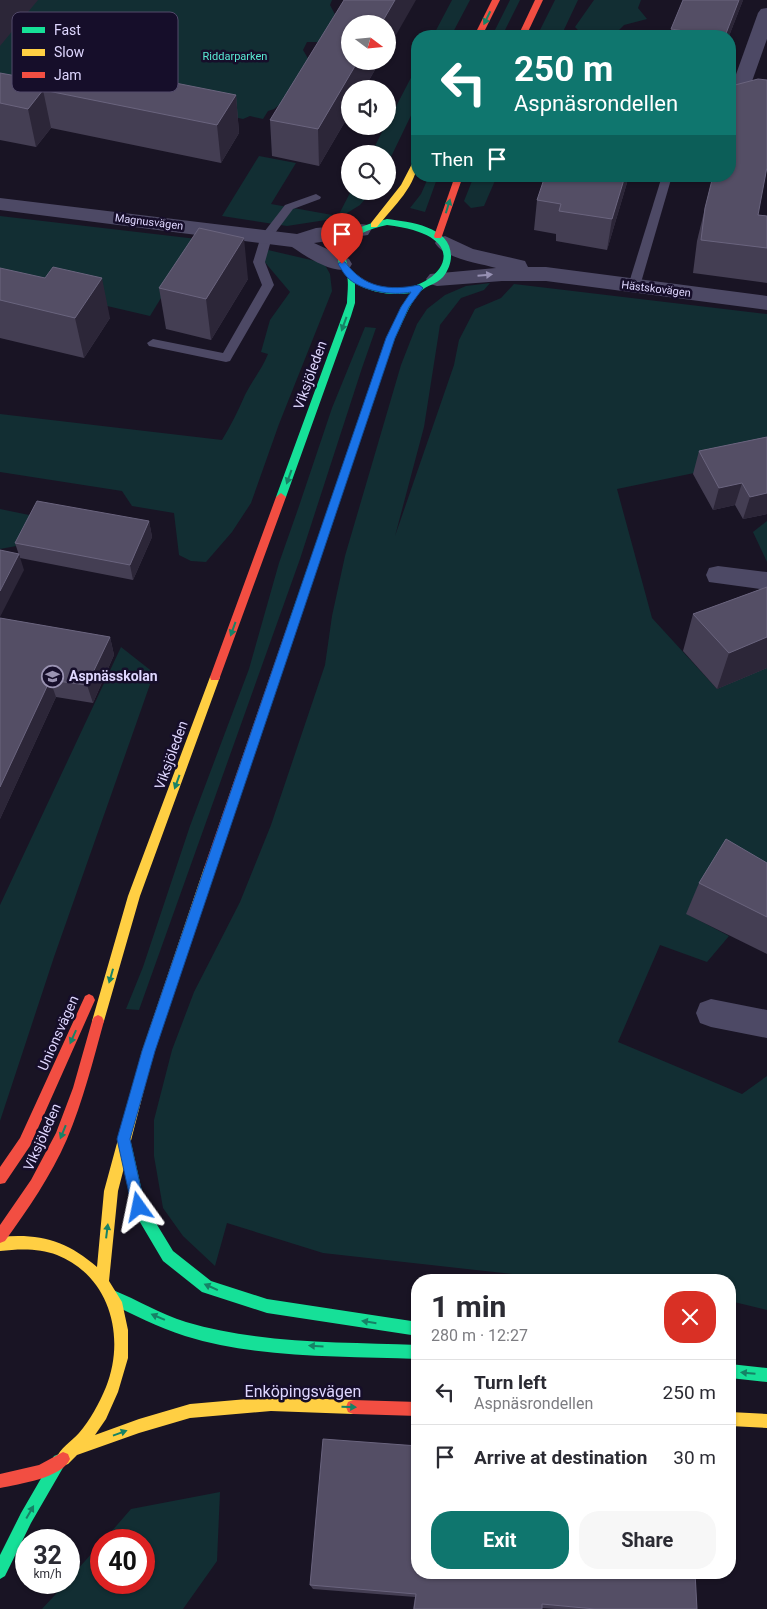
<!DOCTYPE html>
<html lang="en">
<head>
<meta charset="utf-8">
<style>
	:root { --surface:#fff; --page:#f7f7f7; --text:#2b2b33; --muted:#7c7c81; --line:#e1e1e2; --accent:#0f766e }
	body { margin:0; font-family:Roboto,sans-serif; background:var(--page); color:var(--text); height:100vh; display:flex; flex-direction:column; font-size:19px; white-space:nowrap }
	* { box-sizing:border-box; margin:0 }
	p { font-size:16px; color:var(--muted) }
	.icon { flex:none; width:28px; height:28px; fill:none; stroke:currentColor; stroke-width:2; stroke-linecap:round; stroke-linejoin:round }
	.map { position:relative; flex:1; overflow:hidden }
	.panel { position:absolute; left:411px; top:1274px; width:325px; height:305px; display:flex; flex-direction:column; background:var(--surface); border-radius:20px; box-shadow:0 1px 4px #0004 }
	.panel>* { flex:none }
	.top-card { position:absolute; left:411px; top:30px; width:325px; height:152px; border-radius:20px; box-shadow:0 1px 4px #0004; background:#0f766e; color:#fff; overflow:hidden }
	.needle { width:32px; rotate:106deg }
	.fabs { position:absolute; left:341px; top:15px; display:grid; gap:10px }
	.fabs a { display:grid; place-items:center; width:55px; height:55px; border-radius:50%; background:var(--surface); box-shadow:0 1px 4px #0004; font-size:25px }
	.speed { position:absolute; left:15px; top:1529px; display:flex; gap:10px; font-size:25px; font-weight:700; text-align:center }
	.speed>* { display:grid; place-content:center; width:65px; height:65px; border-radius:50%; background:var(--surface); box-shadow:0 1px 4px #0004; line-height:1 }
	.speed small { font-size:12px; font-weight:400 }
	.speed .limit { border:8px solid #d22; background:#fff; color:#111 }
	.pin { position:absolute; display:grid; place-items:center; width:42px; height:42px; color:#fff; margin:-51px -21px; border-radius:50% 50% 50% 0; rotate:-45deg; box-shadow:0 0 5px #0007 }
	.pin .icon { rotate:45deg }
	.me { position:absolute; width:55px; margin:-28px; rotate:348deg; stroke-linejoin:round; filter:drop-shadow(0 0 4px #0008) }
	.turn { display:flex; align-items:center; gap:18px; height:105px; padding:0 20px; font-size:22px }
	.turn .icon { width:65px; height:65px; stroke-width:2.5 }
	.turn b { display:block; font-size:35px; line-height:42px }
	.then { display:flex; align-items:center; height:48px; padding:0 20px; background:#0003; gap:10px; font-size:19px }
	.round { display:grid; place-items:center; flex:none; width:52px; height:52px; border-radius:20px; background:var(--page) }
	.overview { display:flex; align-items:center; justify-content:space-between; height:85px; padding:0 20px }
	h1 { font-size:30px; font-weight:700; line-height:38px }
	.cta { display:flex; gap:10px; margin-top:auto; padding:10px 20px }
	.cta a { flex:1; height:58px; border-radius:20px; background:var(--accent); color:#fff; font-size:20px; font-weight:700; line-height:58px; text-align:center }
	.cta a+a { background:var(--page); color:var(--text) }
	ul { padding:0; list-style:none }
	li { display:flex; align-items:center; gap:15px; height:65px; padding:0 20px; border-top:1px solid var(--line) }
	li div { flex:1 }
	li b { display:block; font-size:19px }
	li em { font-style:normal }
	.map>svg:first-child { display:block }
</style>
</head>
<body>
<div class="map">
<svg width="767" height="1609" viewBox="0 0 767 1609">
	<rect width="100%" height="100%" fill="#191424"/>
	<g fill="#122e33">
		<polygon points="0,0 332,0 330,5 339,22 326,42 307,42 303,50 312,65 304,85 274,109 268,111 263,119 250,116 243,119 216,113 0,92"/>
		<polygon points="452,0 470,0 451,36 433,36"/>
		<polygon points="510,0 520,0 502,36 492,36"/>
		<polygon points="555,0 578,0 561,36 537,36"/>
		<polygon points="594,0 641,0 638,8 647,19 624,25 613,36 584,36 575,27"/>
		<polygon points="417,66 417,103 388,163 388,154 371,154 385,126 388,126 388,122"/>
		<polygon points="259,156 296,163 271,204 338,216 351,191 372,191 360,205 339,218 287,226 222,216"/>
		<polygon points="429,176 438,176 425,212 410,208 421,194"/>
		<polygon points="474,176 497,176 484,206 471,208 464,201"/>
		<polygon points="0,216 197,239 150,316 0,281"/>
		<path d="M268,250L324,263L330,274L332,291L279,424L251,503L232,532L206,562L191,561L179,555L174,513L132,506L122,491L0,472V414L222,440C231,425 238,411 245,395C252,381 262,369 268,354L261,352L270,320L290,292L263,260Z"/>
		<polygon points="490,283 484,290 461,298 440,325 424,427 395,536 454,365 459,340 475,309 501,298 514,284 767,314 767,458 617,489 652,618 717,689 767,667 767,901 687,914 729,936 707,962 660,945 618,1042 742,1094 767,1076 767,1310 730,1301 730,1280 566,1280 323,1253 227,1223 215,1266 183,1236 163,1208 154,1156 154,1120 172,1050 194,992 240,902 271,825 325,665 332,616 345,556 401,365 417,324 427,309 445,295 466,286"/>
		<polygon points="365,327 376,328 362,368 300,559 139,1010 126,1009 143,967 190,826 249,669 279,563 298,509 332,408"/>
		<polygon points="0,509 34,516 22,545 0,549"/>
		<polygon points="767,521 767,562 753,532"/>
		<polygon points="121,647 154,673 54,957 0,1121 0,905"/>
		<polygon points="220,1492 217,1561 183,1609 42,1609 66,1583 69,1582 69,1579 101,1543 101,1582 144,1582 144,1540 104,1540 131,1509"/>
	</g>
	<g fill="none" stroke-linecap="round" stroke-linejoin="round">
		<g fill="#4d4965" fill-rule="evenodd">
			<polygon points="662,176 672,176 640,286 634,290 628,286"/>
			<polygon points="316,194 321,197 320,199 293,209 272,237 265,262 274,285 230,361 226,362 149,346 147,343 153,339 223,353 262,285 253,262 261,236 285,205"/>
		</g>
		<g fill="#4d4965" fill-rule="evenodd">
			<polygon points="767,8 767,39 745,101 743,105 736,107 730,105 730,91 758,13 761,9"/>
			<path d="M0,198L297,234L316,228L361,224L368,225L371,230L368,235L361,236L314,243L349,259L352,264L349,269C332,274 307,257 292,247L0,210Z"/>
			<path d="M445,236L473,249L525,261L528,267H546L767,296V310L546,281H502L437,286L430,284L426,279L430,274L496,268C479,263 445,259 435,243L438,238Z"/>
			<polygon points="718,566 767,572 767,590 709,582 706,575 709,568"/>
			<polygon points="711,999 767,1010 767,1038 711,1027 700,1023 696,1013 700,1003"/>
		</g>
		<g fill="#16e098" fill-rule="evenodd">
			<path d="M387,219C409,222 451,226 451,256C451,263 448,271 443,277C437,284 427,285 421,291C409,304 403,322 395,338L297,627L292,631L287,627L387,338L401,307L411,293C393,296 371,293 355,283V303L351,316L286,497L281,501L276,497L347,303C347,296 349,283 347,276C344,270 338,266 338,259C335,232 367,224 387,219ZM387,225C507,239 407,324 354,274C349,269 346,264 346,257C346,235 370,229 387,225Z"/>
			<polygon points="126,1141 131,1143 132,1147 145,1205 173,1251 211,1281 267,1299 418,1322 418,1336 267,1313 202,1292 163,1261 134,1212 120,1147 121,1143"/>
			<path d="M113,1290C138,1300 160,1314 186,1322C261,1344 341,1342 418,1345V1359C340,1356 260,1359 185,1336C158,1327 133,1315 108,1302L106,1297L108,1292Z"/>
			<polygon points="730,1364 767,1368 767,1382 730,1378"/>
			<polygon points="59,1454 64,1456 66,1461 64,1466 31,1523 5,1576 0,1579 0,1555 21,1513 54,1456"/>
		</g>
		<g fill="#ffcf43" fill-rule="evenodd">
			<path d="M415,158H418C418,185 393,207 377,227H371V223L401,185Z"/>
			<polygon points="215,673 220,677 140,896 104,1021 102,1025 98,1027 94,1025 92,1021 128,896 210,677"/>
			<path d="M210,863L214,864L216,868L154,1051L118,1191L109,1281L122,1302L128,1330V1358L118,1392L106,1419L95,1435L139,1419L190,1404L271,1397L353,1400L358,1402L360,1407L358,1412L353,1414L271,1411L190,1418L139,1433L77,1455L68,1464L63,1466L58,1464L56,1459C60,1448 71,1442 79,1433C90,1420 99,1404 106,1387C126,1337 110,1276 57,1255C39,1248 19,1249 0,1251V1237C40,1233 67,1241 97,1267L104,1191L142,1051L204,868L206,864Z"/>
			<polygon points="730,1412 767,1414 767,1428 730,1426"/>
		</g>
		<g fill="#f24e42" fill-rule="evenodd">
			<polygon points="492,0 500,0 482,36 474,36"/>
			<polygon points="535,0 543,0 526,36 518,36"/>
			<polygon points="455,176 463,176 442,236 441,238 435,238 434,236"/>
			<polygon points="281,493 286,497 220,677 219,680 211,680 210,677 276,497"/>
			<polygon points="292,623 297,627 216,868 214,872 210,873 206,872 204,868 287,627"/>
			<polygon points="89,994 93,996 95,1000 30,1146 5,1183 0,1184 0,1167 20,1138 85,996"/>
			<path d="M98,1015L102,1017L104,1021C93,1061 83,1101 67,1139C51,1176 28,1209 5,1241L0,1243V1225L31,1180L56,1133L73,1088L92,1021L94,1017Z"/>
			<polygon points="353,1400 418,1402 418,1416 353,1414 348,1412 346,1407 348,1402"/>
			<path d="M63,1452L68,1454L70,1459C62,1478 19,1484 0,1488V1474L39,1465Z"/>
		</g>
	</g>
	<g fill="#443e53">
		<polygon points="743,0 729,36 670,36 671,29"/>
		<polygon points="380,61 364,89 350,89 350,113 319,166 272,156 270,120"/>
		<polygon points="0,73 22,77 236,95 239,133 221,163 51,128 36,147 0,140"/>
		<polygon points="629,176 607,250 556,241 556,234 534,230 537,200"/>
		<polygon points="633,176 648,176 647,179"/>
		<polygon points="705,208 767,216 767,283 693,273 697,241"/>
		<polygon points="0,268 110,318 84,358 0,338"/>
		<polygon points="248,279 211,340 166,329 159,288"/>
		<polygon points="767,437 767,514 743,519 735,505 713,510 693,474 699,451"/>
		<polygon points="149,521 152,537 133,580 20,558 24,570 15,543"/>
		<polygon points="767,587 767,668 717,689 683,651 693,614"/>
		<polygon points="0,618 110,637 114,655 93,703 56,697 0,819"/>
		<polygon points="767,863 767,954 686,914 699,883"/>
		<polygon points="310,1585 697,1609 555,1609 542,1608 542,1609 413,1609 415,1597 313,1589"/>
	</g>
	<g fill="#2c2638">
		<polygon points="0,0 38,0 0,46"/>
		<polygon points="395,0 416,0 388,49 388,24 381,24"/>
		<polygon points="739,0 743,0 729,36 725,36"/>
		<polygon points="358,61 380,61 364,89 350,89 350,113 319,166 318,129"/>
		<polygon points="43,90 51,128 36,147 28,109"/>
		<polygon points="236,95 239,133 221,163 217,125"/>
		<polygon points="625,176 629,176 607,250 612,219"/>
		<polygon points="244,238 248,279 211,340 206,299"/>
		<polygon points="102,278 110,318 84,358 75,318"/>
		<polygon points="742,483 735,505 713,510 719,488"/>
		<polygon points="767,493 767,514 743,519 750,497"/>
		<polygon points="149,521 152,537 133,580 130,565"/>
		<polygon points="19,554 24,570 0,617 0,591"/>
		<polygon points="110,637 114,655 93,703 87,685"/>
		<polygon points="767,637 767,668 717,689 729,653"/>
		<polygon points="50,680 56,697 0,819 0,787"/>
	</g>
	<g fill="#544e65" stroke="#6a647e">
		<polygon points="344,0 395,0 381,24 350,24 350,61 358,61 318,129 270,120"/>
		<polygon points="683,0 739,0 725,36 718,36 671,29"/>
		<polygon points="39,56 236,95 217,125 43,90 28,109 0,103 0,73 22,77"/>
		<polygon points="758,79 767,80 767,167 758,215 767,216 767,248 701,240 705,208 713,176 730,176 730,107 735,85"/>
		<polygon points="545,176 625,176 612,219 559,211 561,204 537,200"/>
		<polygon points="199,228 244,238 206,299 159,288"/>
		<polygon points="53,267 102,278 75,318 0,300 0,268 45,278"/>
		<polygon points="767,437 767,493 750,497 742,483 719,488 699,451"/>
		<polygon points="37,501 149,521 130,565 15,543"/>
		<polygon points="0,550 19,554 0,591"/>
		<polygon points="767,587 767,637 729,653 693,614"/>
		<polygon points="0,618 110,637 87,685 50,680 0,787"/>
		<polygon points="726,839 767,863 767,917 699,883"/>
		<polygon points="323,1439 418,1446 418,1572 695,1572 697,1609 595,1609 542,1604 542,1609 414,1609 416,1594 310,1585"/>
	</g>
	<defs><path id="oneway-solid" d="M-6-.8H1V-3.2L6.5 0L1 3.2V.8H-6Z" transform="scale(1.25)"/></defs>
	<g fill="#168266">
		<use href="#oneway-solid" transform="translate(487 18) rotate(116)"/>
		<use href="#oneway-solid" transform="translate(448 206) rotate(-73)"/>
		<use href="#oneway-solid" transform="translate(344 324) rotate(110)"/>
		<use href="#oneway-solid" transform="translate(289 477) rotate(110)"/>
		<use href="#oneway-solid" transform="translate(233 629) rotate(110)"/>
		<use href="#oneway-solid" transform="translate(177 782) rotate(110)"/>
		<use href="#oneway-solid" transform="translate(111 976) rotate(106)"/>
		<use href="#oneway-solid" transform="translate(73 1037) rotate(114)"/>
		<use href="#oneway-solid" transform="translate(63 1132) rotate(112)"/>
		<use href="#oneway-solid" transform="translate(107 1231) rotate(-83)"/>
		<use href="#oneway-solid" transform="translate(211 1287) rotate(-156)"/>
		<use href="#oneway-solid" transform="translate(158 1317) rotate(-157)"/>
		<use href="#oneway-solid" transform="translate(369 1322) rotate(-171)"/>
		<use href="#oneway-solid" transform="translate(316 1346) rotate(-177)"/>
		<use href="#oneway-solid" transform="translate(748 1373) rotate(-175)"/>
		<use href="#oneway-solid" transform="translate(349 1407) rotate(2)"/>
		<use href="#oneway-solid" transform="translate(120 1433) rotate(-20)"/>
		<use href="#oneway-solid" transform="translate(30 1512) rotate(-60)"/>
	</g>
	<use fill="#9690b2" href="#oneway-solid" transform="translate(485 275) rotate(-5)"/>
	<path fill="#1a73e8" stroke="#114b97" d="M342,261L345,262C364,288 389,291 419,285L423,288L409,307L395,338L155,1051L130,1139L145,1207L143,1211L139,1213L134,1211L132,1207L117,1139L142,1051L386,338L401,307L411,292C393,296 360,291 347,277C343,273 341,268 338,264Z"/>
	<defs>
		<symbol id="school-ring" viewBox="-11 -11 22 22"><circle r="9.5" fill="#160e2a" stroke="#9a93b2" stroke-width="1.5"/><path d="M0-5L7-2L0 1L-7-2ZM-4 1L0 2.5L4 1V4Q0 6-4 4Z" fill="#9a93b2"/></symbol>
	</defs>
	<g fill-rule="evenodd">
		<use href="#school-ring" x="40" y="664" width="25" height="25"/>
	</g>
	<g text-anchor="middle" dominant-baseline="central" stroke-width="5" stroke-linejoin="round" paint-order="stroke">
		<g font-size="11" fill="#59e9d3" stroke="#160e2a">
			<text x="235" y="56">Riddarparken</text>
		</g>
		<g font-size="11" fill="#dfd7ff" stroke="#160e2a">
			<text transform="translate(149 222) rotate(7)">Magnusvägen</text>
			<text transform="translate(656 289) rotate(7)">Hästskovägen</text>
		</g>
		<g font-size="14" fill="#dfd7ff" stroke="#160e2a">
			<text transform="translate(310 375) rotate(-70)">Viksjöleden</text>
			<text transform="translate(171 755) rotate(-70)">Viksjöleden</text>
			<text transform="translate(58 1033) rotate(-66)">Unionsvägen</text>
			<text transform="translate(42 1137) rotate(-66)">Viksjöleden</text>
		</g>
		<g font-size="14" font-weight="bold" fill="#dfd7ff" stroke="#160e2a" text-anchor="start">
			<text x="69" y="676">Aspnässkolan</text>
		</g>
		<g font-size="16" fill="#dfd7ff" stroke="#160e2a">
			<text x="303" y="1391">Enköpingsvägen</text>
		</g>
	</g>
	<rect x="12" y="12" width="166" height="80" rx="8" fill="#160e2a" stroke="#524a6a" stroke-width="1"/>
	<rect x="22" y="27" width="23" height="6" fill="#16e098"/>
	<rect x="22" y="49" width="23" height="7" fill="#ffcf43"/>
	<rect x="22" y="72" width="23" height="6" fill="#f24e42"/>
	<g font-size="14" fill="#dfd7ff">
		<text x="54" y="35">Fast</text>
		<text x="54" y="57">Slow</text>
		<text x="54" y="80">Jam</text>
	</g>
</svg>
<div class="fabs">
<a><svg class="needle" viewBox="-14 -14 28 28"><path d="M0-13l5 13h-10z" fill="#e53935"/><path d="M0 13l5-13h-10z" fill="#7c7c81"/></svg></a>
<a><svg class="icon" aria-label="sound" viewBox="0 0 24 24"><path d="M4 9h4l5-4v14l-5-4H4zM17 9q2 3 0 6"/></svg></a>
<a><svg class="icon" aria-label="search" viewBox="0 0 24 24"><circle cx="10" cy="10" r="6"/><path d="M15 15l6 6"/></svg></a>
</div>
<div class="speed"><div>32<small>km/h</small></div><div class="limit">40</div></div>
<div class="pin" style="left:342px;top:264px;background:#d93025"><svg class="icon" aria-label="arrive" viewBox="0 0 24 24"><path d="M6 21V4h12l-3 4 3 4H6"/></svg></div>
<svg class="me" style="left:139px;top:1207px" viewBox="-20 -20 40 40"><path d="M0-17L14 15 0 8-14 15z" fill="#1a73e8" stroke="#fff" stroke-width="4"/></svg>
<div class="top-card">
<div class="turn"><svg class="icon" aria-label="left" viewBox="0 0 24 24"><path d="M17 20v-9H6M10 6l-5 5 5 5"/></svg><div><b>250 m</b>Aspnäsrondellen</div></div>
<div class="then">Then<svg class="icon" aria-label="arrive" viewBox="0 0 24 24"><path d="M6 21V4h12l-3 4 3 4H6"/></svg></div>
</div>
<section class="panel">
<div class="overview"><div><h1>1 min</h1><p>280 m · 12:27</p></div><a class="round" style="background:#d93025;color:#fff"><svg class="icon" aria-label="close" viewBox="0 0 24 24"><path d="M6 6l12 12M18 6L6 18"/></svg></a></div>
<ul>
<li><svg class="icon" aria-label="left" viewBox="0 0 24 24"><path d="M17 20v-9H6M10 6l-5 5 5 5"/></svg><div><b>Turn left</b><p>Aspnäsrondellen</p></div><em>250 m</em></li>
<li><svg class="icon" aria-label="arrive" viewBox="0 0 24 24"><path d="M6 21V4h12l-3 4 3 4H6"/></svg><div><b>Arrive at destination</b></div><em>30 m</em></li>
</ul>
<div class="cta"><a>Exit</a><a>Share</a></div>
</section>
</div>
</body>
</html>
